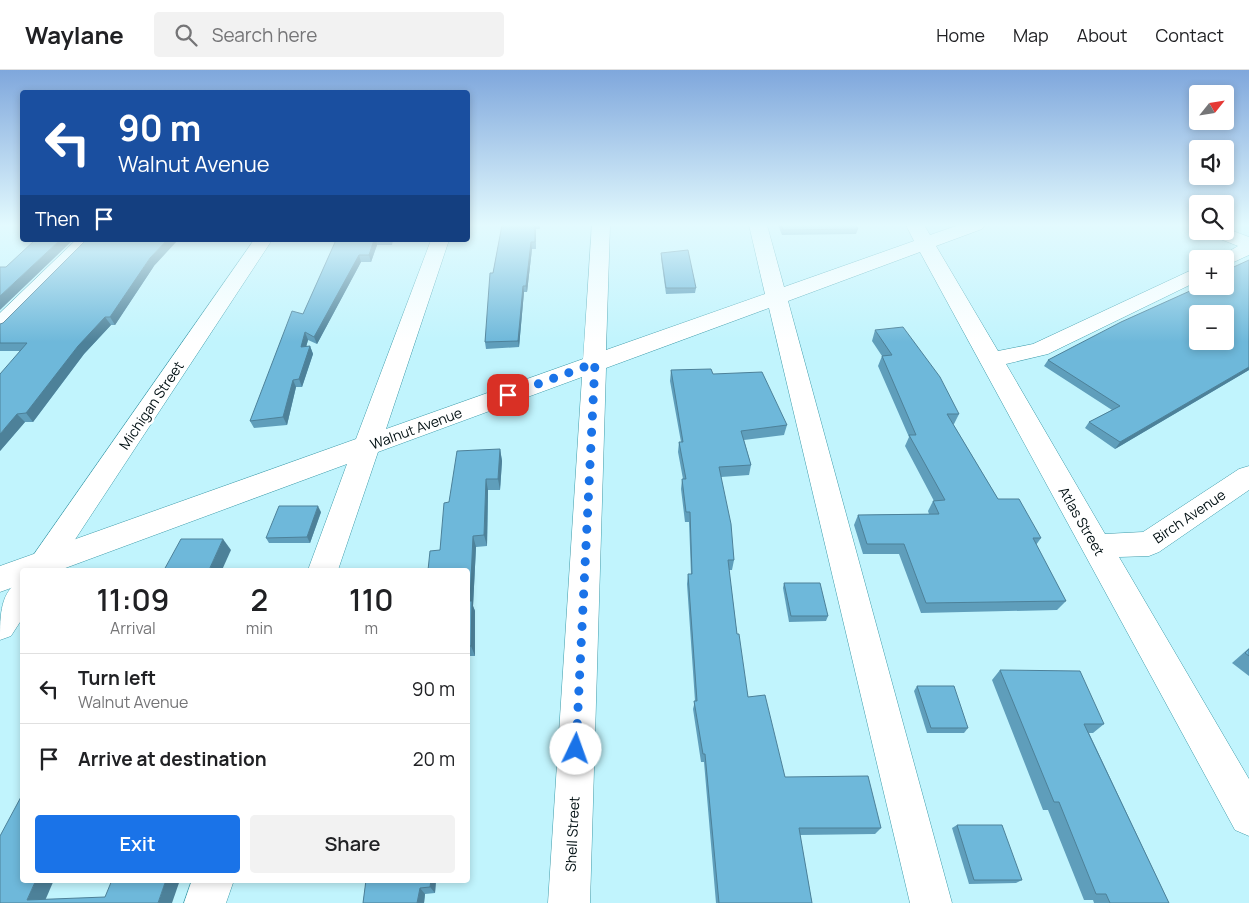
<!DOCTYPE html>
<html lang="en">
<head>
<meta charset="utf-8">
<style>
	:root { --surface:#fff; --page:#f2f2f2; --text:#202124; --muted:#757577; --line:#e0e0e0; --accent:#1a73e8 }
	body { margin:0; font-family:Manrope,sans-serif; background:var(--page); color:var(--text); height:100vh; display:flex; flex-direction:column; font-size:19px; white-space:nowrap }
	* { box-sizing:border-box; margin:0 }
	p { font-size:16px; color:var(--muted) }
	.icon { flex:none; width:28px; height:28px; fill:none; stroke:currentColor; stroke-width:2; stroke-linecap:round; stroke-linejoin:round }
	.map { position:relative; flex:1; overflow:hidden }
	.sheet { position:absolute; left:20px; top:498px; width:450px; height:315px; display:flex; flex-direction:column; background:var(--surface); border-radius:5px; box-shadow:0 2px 8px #0003 }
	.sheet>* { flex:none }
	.banner { position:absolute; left:20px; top:20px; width:450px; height:152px; border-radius:5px; box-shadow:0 2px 8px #0003; background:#1a4fa0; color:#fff; overflow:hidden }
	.needle { width:32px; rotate:60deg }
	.buttons { position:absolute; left:1189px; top:15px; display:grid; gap:10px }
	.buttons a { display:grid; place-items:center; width:45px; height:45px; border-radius:5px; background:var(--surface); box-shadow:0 2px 8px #0003; font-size:25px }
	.pin { position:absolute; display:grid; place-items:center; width:42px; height:42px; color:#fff; margin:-21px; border-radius:10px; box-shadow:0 2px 8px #0006 }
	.me { position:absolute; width:55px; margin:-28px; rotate:3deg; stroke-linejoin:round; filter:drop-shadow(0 0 4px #0008) }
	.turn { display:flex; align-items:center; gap:18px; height:105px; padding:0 15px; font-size:22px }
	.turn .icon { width:65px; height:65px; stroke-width:2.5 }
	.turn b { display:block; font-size:35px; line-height:42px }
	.then { display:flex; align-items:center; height:48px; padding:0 15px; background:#0003; gap:10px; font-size:19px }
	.eta { display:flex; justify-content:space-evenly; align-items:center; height:85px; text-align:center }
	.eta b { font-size:30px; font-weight:600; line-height:35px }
	.primary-button { display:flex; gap:10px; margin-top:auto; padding:10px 15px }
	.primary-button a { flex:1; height:58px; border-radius:5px; background:var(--accent); color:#fff; font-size:20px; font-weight:600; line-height:58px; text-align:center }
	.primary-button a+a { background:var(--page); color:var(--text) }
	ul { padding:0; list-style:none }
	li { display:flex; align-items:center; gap:15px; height:70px; padding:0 15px; border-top:1px solid var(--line) }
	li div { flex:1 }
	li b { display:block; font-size:19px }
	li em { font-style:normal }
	header { display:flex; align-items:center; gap:30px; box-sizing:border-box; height:70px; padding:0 25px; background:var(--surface); border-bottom:1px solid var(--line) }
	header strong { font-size:24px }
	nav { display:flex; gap:28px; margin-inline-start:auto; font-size:18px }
	.search { width:350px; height:45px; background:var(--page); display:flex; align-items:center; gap:12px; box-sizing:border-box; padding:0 18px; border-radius:5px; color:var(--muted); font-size:19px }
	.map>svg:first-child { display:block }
</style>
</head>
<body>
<header>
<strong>Waylane</strong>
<div class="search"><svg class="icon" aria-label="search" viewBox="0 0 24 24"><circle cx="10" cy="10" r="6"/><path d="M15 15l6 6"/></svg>Search here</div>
<nav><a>Home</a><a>Map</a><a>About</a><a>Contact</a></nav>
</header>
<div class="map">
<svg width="1249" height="833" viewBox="0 0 1249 833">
	<rect width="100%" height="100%" fill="#c1f4fd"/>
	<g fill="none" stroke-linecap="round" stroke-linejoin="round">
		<defs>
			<g id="minor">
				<polygon points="592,155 610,155 606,280 765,224 749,155 767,155 784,217 914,171 906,155 924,155 930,165 959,155 985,155 982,159 936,176 998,281 1033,274 1198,197 1198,211 1048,284 1006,294 1105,464 1143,462 1239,399 1249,396 1249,420 1159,482 1149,486 1119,487 1249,709 1249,766 1235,760 920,182 788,231 952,833 910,833 769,238 606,298 590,833 548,833 582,307 378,382 338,500 308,500 347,394 60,500 22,500 22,514 0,522 0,496 356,369 431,170 449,170 386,359 583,289"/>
				<polygon points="1225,158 1249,167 1249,185 1225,196 1225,189 1216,189 1238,176 1210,165 1208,161 1225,161"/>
				<polygon points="76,170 96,170 8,260 0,262 0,243"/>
				<polygon points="192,810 234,810 226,833 184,833"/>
			</g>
			<g id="major">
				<polygon points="254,170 272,170 55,500 23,500"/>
				<path d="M22,510V549L11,566L0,570C0,545 0,520 22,510Z"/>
			</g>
		</defs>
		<use href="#minor" stroke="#3f9cab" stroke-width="1"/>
		<use href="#major" stroke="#3f9cab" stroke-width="1"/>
		<use href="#minor" fill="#fff" fill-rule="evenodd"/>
		<use href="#major" fill="#fff" fill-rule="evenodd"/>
	</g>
	<g fill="#5f9ebb">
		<polygon points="502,155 540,155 540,159 536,159 536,179 532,179 527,222 524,222 519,277 486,279 485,272 493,203"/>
		<polygon points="778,155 856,155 858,159 856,164 782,165"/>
		<polygon points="336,170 393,170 392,175 377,175 371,192 361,192 317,274 308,270 306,277 310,276 313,284 302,317 296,317 287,355 254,358 250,351 303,244"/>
		<polygon points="661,183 696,218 695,223 666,224 661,188"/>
		<polygon points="1249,190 1249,300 1115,379 1085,358 1089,352 1112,340 1044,296 1048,290 1225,216"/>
		<polygon points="154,196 115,255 111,255 84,284 33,352 25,352 0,381 20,281 0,281 0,254"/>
		<polygon points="875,260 959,344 954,354 953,354 998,429 1041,468 1036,475 1066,531 1057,540 921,543 899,484 863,484 854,455 858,445 929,444 928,441 933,431 934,431 905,376 909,367 878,296 882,286 872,271"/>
		<polygon points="671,300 713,304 787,355 784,365 744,370 751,395 749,405 721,407 734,490 732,500 729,500 737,564 748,627 785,707 881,758 875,764 800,765 812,833 716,833 704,692 701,692 693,639 695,631 687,514 688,504 691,504 689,452 685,452 681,419 682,409 683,409 678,382 679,372 681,372 670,311"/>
		<polygon points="500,379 502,391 500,420 488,420 487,476 476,477 473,536 475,541 475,586 468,586 468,500 440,480 449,432"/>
		<polygon points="321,442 310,473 269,473 266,468"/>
		<polygon points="784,513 828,546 826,551 789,552 783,518"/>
		<polygon points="1249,578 1249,606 1232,593"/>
		<polygon points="1000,600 1104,654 1093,663 1089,663 1169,833 1094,833 1093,830 1084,830 1048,740 1043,740 992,610"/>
		<polygon points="917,616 968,658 964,663 927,663 914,621"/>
		<polygon points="957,755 1022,810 1016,813 969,814 952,758"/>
		<polygon points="366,810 436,810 435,823 425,824 424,833 363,833"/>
	</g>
	<g fill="#4d8199">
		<polygon points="60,170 73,170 0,240 0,226"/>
		<polygon points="167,170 178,170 154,196 115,255 110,247 150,188"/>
		<polygon points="374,170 376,170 377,175 371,192 369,185"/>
		<polygon points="531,172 532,179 527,222 526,216"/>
		<polygon points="359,185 361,192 317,274 314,267"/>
		<polygon points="523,216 524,222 519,277 518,271"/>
		<polygon points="105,247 111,255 84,284 33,352 26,343 78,276"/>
		<polygon points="305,262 308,270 304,284 301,277"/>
		<polygon points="310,276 313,284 302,317 299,309"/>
		<polygon points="1249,297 1249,300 1115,379 1120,372"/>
		<polygon points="293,310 296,317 287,355 283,347"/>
		<polygon points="17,344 25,352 0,381 0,364"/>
		<polygon points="500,379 502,391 500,420 498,409"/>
		<polygon points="486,409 488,420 487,476 484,465"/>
		<polygon points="318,436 321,442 310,473 307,467"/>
		<polygon points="473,466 476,477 473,536 475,541 475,586 471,576 470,531"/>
		<polygon points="223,469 231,480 222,500 209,500"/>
		<polygon points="36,810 54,810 44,833 27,830"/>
		<polygon points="166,810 180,810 172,833 158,833"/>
		<polygon points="431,810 436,810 435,823 430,817"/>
		<polygon points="420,818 425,824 424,833 417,833"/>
	</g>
	<g fill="#6eb8da" stroke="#4d8199" fill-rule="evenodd">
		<polygon points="502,155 535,155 535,172 531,172 526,216 523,216 518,271 485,272 490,203 493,203"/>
		<polygon points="781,155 856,155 858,159 783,160"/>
		<polygon points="35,170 60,170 0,226 0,197 6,197"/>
		<polygon points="86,170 167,170 150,188 110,247 105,247 78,276 26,343 17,344 0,364 0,304 27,273 0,273 0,254 3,253"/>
		<polygon points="336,170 374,170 369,185 359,185 314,267 305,262 301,277 310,276 299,309 293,310 283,347 250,351 292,241 303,244"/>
		<polygon points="688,180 696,218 666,218 661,183"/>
		<path d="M1249,190V297L1120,372L1089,352L1120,336L1048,290L1121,252L1201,216H1225V201ZM1198,244H1225V271H1198Z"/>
		<polygon points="903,257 940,307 959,344 947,344 998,429 1019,429 1041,468 1033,468 1066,531 926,533 904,474 867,474 858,445 939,444 933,431 945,430 909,365 916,365 882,286 892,285 875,260"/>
		<polygon points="711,299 713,304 762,302 787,355 741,361 751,395 719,397 731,454 734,490 728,490 737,564 739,564 748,627 765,625 785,707 868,706 881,758 799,758 812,833 719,833 705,684 703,684 694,631 697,631 688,504 692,504 690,442 686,442 682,409 686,409 679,372 683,372 671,300"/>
		<polygon points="500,379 498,409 486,409 484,465 473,466 470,531 472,531 471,576 468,576 468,500 428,500 430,481 440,480 444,433 449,432 457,381"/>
		<polygon points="279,436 318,436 307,467 266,468"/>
		<polygon points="181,469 223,469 209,500 164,500"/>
		<polygon points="784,513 820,513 828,546 791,546"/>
		<polygon points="1249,579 1249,586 1245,583"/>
		<polygon points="1000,600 1080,601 1104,654 1084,654 1169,833 1110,833 1106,824 1096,824 1059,732 1054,732"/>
		<polygon points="917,616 954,616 968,658 931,658"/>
		<polygon points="22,725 22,810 36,810 27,830 105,827 112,810 166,810 158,833 0,833 0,766"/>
		<polygon points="957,755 1002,755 1022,810 974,810"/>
		<polygon points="366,810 431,810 430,817 420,818 417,833 363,833"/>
	</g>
	<linearGradient id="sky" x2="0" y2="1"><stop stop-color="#7fa7dc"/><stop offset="0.57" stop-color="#e3fafe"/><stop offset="1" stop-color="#e3fafe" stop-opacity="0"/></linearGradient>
	<rect width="1249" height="272" fill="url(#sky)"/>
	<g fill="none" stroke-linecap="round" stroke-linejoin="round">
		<polyline stroke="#1a73e8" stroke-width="9" stroke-dasharray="0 16.2" points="508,325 595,293 576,679"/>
	</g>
	<g text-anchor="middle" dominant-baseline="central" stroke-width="5" stroke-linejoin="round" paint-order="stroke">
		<g font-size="14" fill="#000f12" stroke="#fff">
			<text transform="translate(151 335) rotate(-56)">Michigan Street</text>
			<text transform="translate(416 358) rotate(-20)">Walnut Avenue</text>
			<text transform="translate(1189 446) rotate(-34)">Birch Avenue</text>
			<text transform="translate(1082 451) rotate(60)">Atlas Street</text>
			<text transform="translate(572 764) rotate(-87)">Shell Street</text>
		</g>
	</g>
</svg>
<div class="buttons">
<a><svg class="needle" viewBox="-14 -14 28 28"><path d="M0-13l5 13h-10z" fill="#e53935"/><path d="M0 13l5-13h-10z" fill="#757577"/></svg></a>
<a><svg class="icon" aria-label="sound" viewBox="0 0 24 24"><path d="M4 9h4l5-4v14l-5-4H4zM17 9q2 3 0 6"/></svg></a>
<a><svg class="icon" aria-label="search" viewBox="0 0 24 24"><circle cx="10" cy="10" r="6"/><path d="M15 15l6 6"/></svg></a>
<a>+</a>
<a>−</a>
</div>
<div class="pin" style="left:508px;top:325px;background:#d93025"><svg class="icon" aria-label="arrive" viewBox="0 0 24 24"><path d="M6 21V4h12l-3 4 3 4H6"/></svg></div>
<svg class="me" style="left:576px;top:679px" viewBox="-20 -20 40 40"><circle r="19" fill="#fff"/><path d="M0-13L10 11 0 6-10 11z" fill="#1a73e8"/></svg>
<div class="banner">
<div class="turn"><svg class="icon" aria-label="left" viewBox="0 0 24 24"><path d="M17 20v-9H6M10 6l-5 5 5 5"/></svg><div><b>90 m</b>Walnut Avenue</div></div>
<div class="then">Then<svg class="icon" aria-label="arrive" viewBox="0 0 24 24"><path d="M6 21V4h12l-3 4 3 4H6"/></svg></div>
</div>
<section class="sheet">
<div class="eta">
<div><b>11:09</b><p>Arrival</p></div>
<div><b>2</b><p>min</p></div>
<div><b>110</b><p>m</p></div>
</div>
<ul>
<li><svg class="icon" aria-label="left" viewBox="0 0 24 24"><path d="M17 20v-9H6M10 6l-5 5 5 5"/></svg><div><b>Turn left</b><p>Walnut Avenue</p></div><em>90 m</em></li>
<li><svg class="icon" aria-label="arrive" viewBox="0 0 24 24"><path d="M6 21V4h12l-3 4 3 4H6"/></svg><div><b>Arrive at destination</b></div><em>20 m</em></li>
</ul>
<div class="primary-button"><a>Exit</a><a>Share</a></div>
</section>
</div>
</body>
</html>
